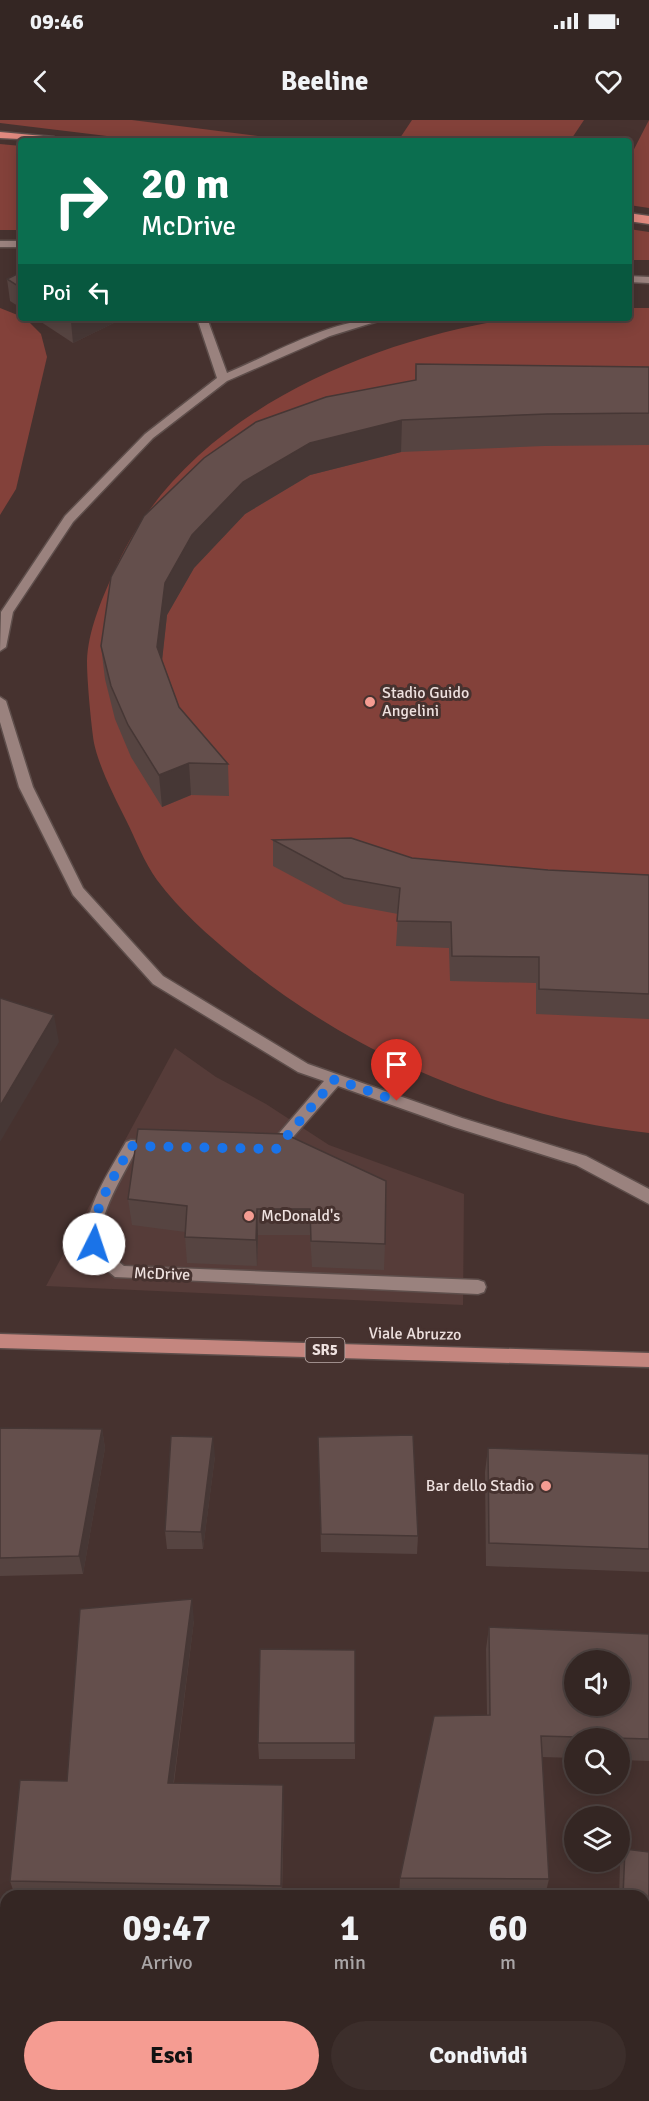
<!DOCTYPE html>
<html lang="it">
<head>
<meta charset="utf-8">
<style>
	:root { --surface:#342623; --page:#3c2e2b; --text:#f1f3f6; --muted:#a9a5a6; --line:#4e4341; --accent:#f59c92 }
	body { margin:0; font-family:Signika,sans-serif; background:var(--page); color:var(--text); height:100vh; display:flex; flex-direction:column; font-size:22px; white-space:nowrap }
	* { box-sizing:border-box; margin:0 }
	p { font-size:20px; color:var(--muted) }
	.icon { flex:none; width:33px; height:33px; fill:none; stroke:currentColor; stroke-width:2; stroke-linecap:round; stroke-linejoin:round }
	.map { position:relative; flex:1; overflow:hidden }
	.side { position:absolute; left:0px; top:1770px; width:650px; height:212px; display:flex; flex-direction:column; background:var(--surface); border-radius:18px 18px 0 0; box-shadow:0 3px 15px #0003,0 0 0 2px var(--line) }
	.side>* { flex:none }
	.hud { position:absolute; left:18px; top:18px; width:614px; height:183px; border-radius:6px; box-shadow:0 3px 15px #0003,0 0 0 2px var(--line); background:#0b6e4f; color:#fff; overflow:hidden }
	.buttons { position:absolute; left:564px; top:1530px; display:grid; gap:12px }
	.buttons a { display:grid; place-items:center; width:66px; height:66px; border-radius:50%; background:var(--surface); box-shadow:0 3px 15px #0003,0 0 0 2px var(--line); font-size:30px }
	.pin { position:absolute; display:grid; place-items:center; width:51px; height:51px; color:#fff; margin:-62px -26px; border-radius:50% 50% 50% 0; rotate:-45deg; box-shadow:0 0 6px #0007 }
	.pin .icon { rotate:45deg }
	.me { position:absolute; width:66px; margin:-33px; rotate:4deg; stroke-linejoin:round; filter:drop-shadow(0 0 4px #0008) }
	.turn { display:flex; align-items:center; gap:21px; height:126px; padding:0 24px; font-size:27px }
	.turn .icon { width:78px; height:78px; stroke-width:2.5 }
	.turn b { display:block; font-size:42px; line-height:51px }
	.then { display:flex; align-items:center; height:57px; padding:0 24px; background:#0003; gap:12px; font-size:22px }
	.eta { display:flex; justify-content:space-evenly; align-items:center; height:102px; text-align:center }
	.eta b { font-size:36px; font-weight:800; line-height:42px }
	.button { display:flex; gap:12px; margin-top:auto; padding:12px 24px }
	.button a { flex:1; height:69px; border-radius:36px; background:var(--accent); color:#111; font-size:24px; font-weight:800; line-height:69px; text-align:center }
	.button a+a { background:var(--page); color:var(--text) }
	.status { display:flex; justify-content:space-between; align-items:center; height:42px; padding:0 30px; background:var(--surface); direction:ltr }
	.status svg { height:16px; fill:currentColor }
	header { display:flex; justify-content:space-between; align-items:center; height:78px; padding:0 24px; background:var(--surface); font-size:27px; font-weight:800 }
	.map>svg:first-child { display:block }
</style>
</head>
<body>
<div class="status"><b>09:46</b><svg viewBox="0 0 49 12"><path d="M0 12V9h3v3zM5 12V6h3v6zM10 12V3h3v9zM15 12V0h3v12zM26 1h20v11H26zM47 4h2v5h-2z"/></svg></div>
<header><svg class="icon" aria-label="back" viewBox="0 0 24 24"><path d="M15 5l-7 7 7 7"/></svg>Beeline<svg class="icon" aria-label="heart" viewBox="0 0 24 24"><path d="M12 20l-8-8c-3-5 5-10 8-4 3-6 11-1 8 4z"/></svg></header>
<div class="map">
<svg width="649" height="1981" viewBox="0 0 649 1981">
	<rect width="100%" height="100%" fill="#46322f"/>
	<polygon fill="#563c39" points="175,928 216,957 266,984 329,1025 464,1074 463,1185 46,1166"/>
	<g fill="#83413a">
		<polygon points="0,0 132,0 298,21 148,21 0,3"/>
		<polygon points="412,0 584,0 570,21 398,21"/>
		<polygon points="649,0 649,88 629,85 629,39"/>
		<polygon points="0,24 21,26 21,110 0,110"/>
		<polygon points="629,109 649,112 649,140 629,140"/>
		<polygon points="0,188 25,198 41,214 47,237 16,369 0,395"/>
		<path d="M629,188H649V1013C500,997 353,935 238,840C208,815 180,791 157,760C144,742 136,720 126,700C115,678 99,647 94,623C91,603 87,561 87,541C88,511 101,481 113,454C178,301 353,225 508,199C522,197 538,198 553,198C578,198 603,198 628,198Z"/>
	</g>
	<g fill="none" stroke-linecap="round" stroke-linejoin="round">
		<defs>
			<g id="minor">
				<rect x="0" y="121" width="21" height="6"/>
				<polygon points="628,156 649,157 649,163 628,162"/>
				<path d="M197,198H207L227,253C277,232 333,198 388,198L330,216L227,261L153,318L73,402L13,492L6,527L0,531L1,492L65,396L145,314L217,258Z"/>
				<polygon points="0,577 6,581 33,667 83,768 163,856 308,944 462,998 586,1036 649,1069 649,1084 576,1045 454,1007 338,966 279,1033 269,1033 266,1029 269,1025 324,961 298,952 153,864 73,775 19,667 0,602"/>
				<path d="M131,1020L159,1022L162,1026L159,1030L135,1032C124,1055 93,1100 104,1125C107,1134 117,1140 124,1146L478,1160L484,1162L486,1167L484,1172L478,1174L115,1157C104,1148 93,1140 88,1126C78,1097 112,1047 126,1022Z"/>
			</g>
			<polygon id="major" points="0,1214 649,1233 649,1247 0,1228"/>
			<g id="highway">
				<polygon points="0,12 54,17 60,21 0,18"/>
				<polygon points="628,93 649,96 649,104 628,101"/>
			</g>
		</defs>
		<use href="#minor" stroke="#5e4e4b" stroke-width="3"/>
		<use href="#major" stroke="#5e4e4b" stroke-width="3"/>
		<use href="#highway" stroke="#5e4e4b" stroke-width="3"/>
		<use href="#minor" fill="#9a827e" fill-rule="evenodd"/>
		<use href="#major" fill="#c4867f" fill-rule="evenodd"/>
		<use href="#highway" fill="#e0897f" fill-rule="evenodd"/>
	</g>
	<g fill="#564441">
		<polygon points="21,152 21,188 10,181 7,159"/>
		<polygon points="35,198 124,198 73,223"/>
		<polygon points="416,244 649,247 649,325 544,326 401,332 310,355 245,394 194,448 167,495 162,540 179,587 228,644 229,676 191,675 162,687 131,637 115,599 105,559 101,526 111,457 415,260"/>
		<polygon points="273,720 412,738 548,750 649,755 649,899 536,894 536,863 450,861 449,828 396,826 398,794 344,784 273,746"/>
		<polygon points="138,1009 385,1124 384,1150 312,1147 310,1115 258,1115 257,1146 187,1143 185,1117 185,1112 132,1105 128,1079"/>
		<polygon points="0,1308 102,1309 105,1328 83,1454 0,1456"/>
		<polygon points="318,1317 418,1416 417,1434 321,1432"/>
		<polygon points="488,1328 649,1334 649,1452 486,1446 485,1352"/>
		<polygon points="215,1336 203,1429 167,1429 165,1411"/>
		<polygon points="194,1500 174,1663 284,1684 282,1776 15,1776 10,1761 67,1661"/>
		<polygon points="489,1507 649,1514 649,1641 620,1640 620,1618 574,1618 574,1638 542,1637 549,1759 545,1776 399,1776 400,1758 487,1595 486,1529"/>
		<polygon points="258,1623 355,1623 355,1639 259,1639"/>
		<polygon points="625,1729 649,1732 649,1857 644,1856 644,1776 619,1776 620,1744"/>
	</g>
	<g fill="#463735">
		<polygon points="78,198 124,198 73,223 71,202"/>
		<polygon points="402,300 401,332 310,355 245,394 194,448 167,495 160,559 157,527 165,463 192,415 243,362 310,323"/>
		<polygon points="189,643 191,675 162,687 159,655"/>
		<polygon points="54,895 59,922 0,1022 0,986"/>
		<polygon points="257,1089 258,1115 257,1146 256,1120"/>
		<polygon points="102,1309 105,1328 83,1454 79,1436"/>
		<polygon points="213,1317 215,1336 203,1429 201,1412"/>
		<polygon points="192,1479 194,1500 171,1682 168,1663"/>
		<polygon points="283,1665 284,1684 281,1776 281,1766"/>
	</g>
	<g fill="#644f4c" stroke="#463735" stroke-width="1.5" fill-rule="evenodd">
		<polygon points="21,152 21,168 7,159"/>
		<polygon points="65,198 78,198 71,202"/>
		<polygon points="416,244 649,247 649,293 547,294 402,300 310,323 243,362 192,415 165,463 157,527 179,587 228,644 189,643 159,655 128,605 111,566 101,526 111,457 144,396 204,338 256,302 326,277 416,260"/>
		<polygon points="351,718 412,738 548,750 649,755 649,874 539,869 539,837 452,836 451,802 397,801 400,768 344,758 273,720"/>
		<polygon points="0,878 54,895 0,986"/>
		<polygon points="138,1009 285,1014 386,1061 385,1124 311,1121 310,1089 257,1089 256,1120 185,1117 187,1086 128,1079"/>
		<polygon points="0,1308 102,1309 79,1436 0,1438"/>
		<polygon points="413,1315 418,1416 321,1414 318,1317"/>
		<polygon points="171,1316 213,1317 201,1412 165,1411"/>
		<polygon points="488,1328 649,1334 649,1429 489,1423"/>
		<polygon points="192,1479 168,1663 283,1665 281,1766 10,1761 20,1660 67,1661 80,1489"/>
		<path d="M489,1507L649,1514V1619L541,1616L549,1759L400,1758L434,1596L490,1595ZM574,1540H620V1586H574Z"/>
		<polygon points="260,1529 355,1530 355,1623 258,1623"/>
		<polygon points="625,1729 649,1732 649,1843 644,1842 644,1776 623,1776"/>
	</g>
	<g fill="none" stroke-linecap="round" stroke-linejoin="round">
		<path stroke="#1a73e8" stroke-width="10" stroke-dasharray="0 18" d="M94,1124C89,1091 116,1055 131,1026L276,1029L335,959L397,981"/>
	</g>
	<g fill="#f59c92" stroke="#46322f" stroke-width="2">
		<circle cx="370" cy="582" r="6"/>
		<circle cx="249" cy="1096" r="6"/>
		<circle cx="546" cy="1366" r="6"/>
	</g>
	<g text-anchor="middle" dominant-baseline="central" stroke-width="6" stroke-linejoin="round" paint-order="stroke">
		<rect fill="#46322f" stroke="#bcacaa" stroke-width="1.5" x="305.5" y="1218" width="39" height="24" rx="4.5"/>
		<g font-size="15" font-weight="bold" fill="#eee1df">
			<text x="325" y="1230">SR5</text>
		</g>
		<g font-size="16" fill="#eee1df" stroke="#46322f" text-anchor="start">
			<text x="382" y="573">Stadio Guido<tspan x="382" dy="18">Angelini</tspan></text>
			<text x="261" y="1096">McDonald's</text>
			<text x="534" y="1366" text-anchor="end">Bar dello Stadio</text>
		</g>
		<g font-size="16" fill="#eee1df" stroke="#46322f">
			<text transform="translate(162 1154) rotate(2)">McDrive</text>
			<text transform="translate(415 1214) rotate(1)">Viale Abruzzo</text>
		</g>
	</g>
</svg>
<div class="buttons">
<a><svg class="icon" aria-label="sound" viewBox="0 0 24 24"><path d="M4 9h4l5-4v14l-5-4H4zM17 9q2 3 0 6"/></svg></a>
<a><svg class="icon" aria-label="search" viewBox="0 0 24 24"><circle cx="10" cy="10" r="6"/><path d="M15 15l6 6"/></svg></a>
<a><svg class="icon" aria-label="layers" viewBox="0 0 24 24"><path d="M12 4l9 5-9 5-9-5zM3 14l9 5 9-5"/></svg></a>
</div>
<div class="pin" style="left:397px;top:981px;background:#d93025"><svg class="icon" aria-label="arrive" viewBox="0 0 24 24"><path d="M6 21V4h12l-3 4 3 4H6"/></svg></div>
<svg class="me" style="left:94px;top:1124px" viewBox="-20 -20 40 40"><circle r="19" fill="#fff"/><path d="M0-13L10 11 0 6-10 11z" fill="#1a73e8"/></svg>
<div class="hud">
<div class="turn"><svg class="icon" aria-label="right" viewBox="0 0 24 24"><path d="M7 20v-9h11M14 6l5 5-5 5"/></svg><div><b>20 m</b>McDrive</div></div>
<div class="then">Poi<svg class="icon" aria-label="left" viewBox="0 0 24 24"><path d="M17 20v-9H6M10 6l-5 5 5 5"/></svg></div>
</div>
<section class="side">
<div class="eta">
<div><b>09:47</b><p>Arrivo</p></div>
<div><b>1</b><p>min</p></div>
<div><b>60</b><p>m</p></div>
</div>
<div class="button"><a>Esci</a><a>Condividi</a></div>
</section>
</div>
</body>
</html>
